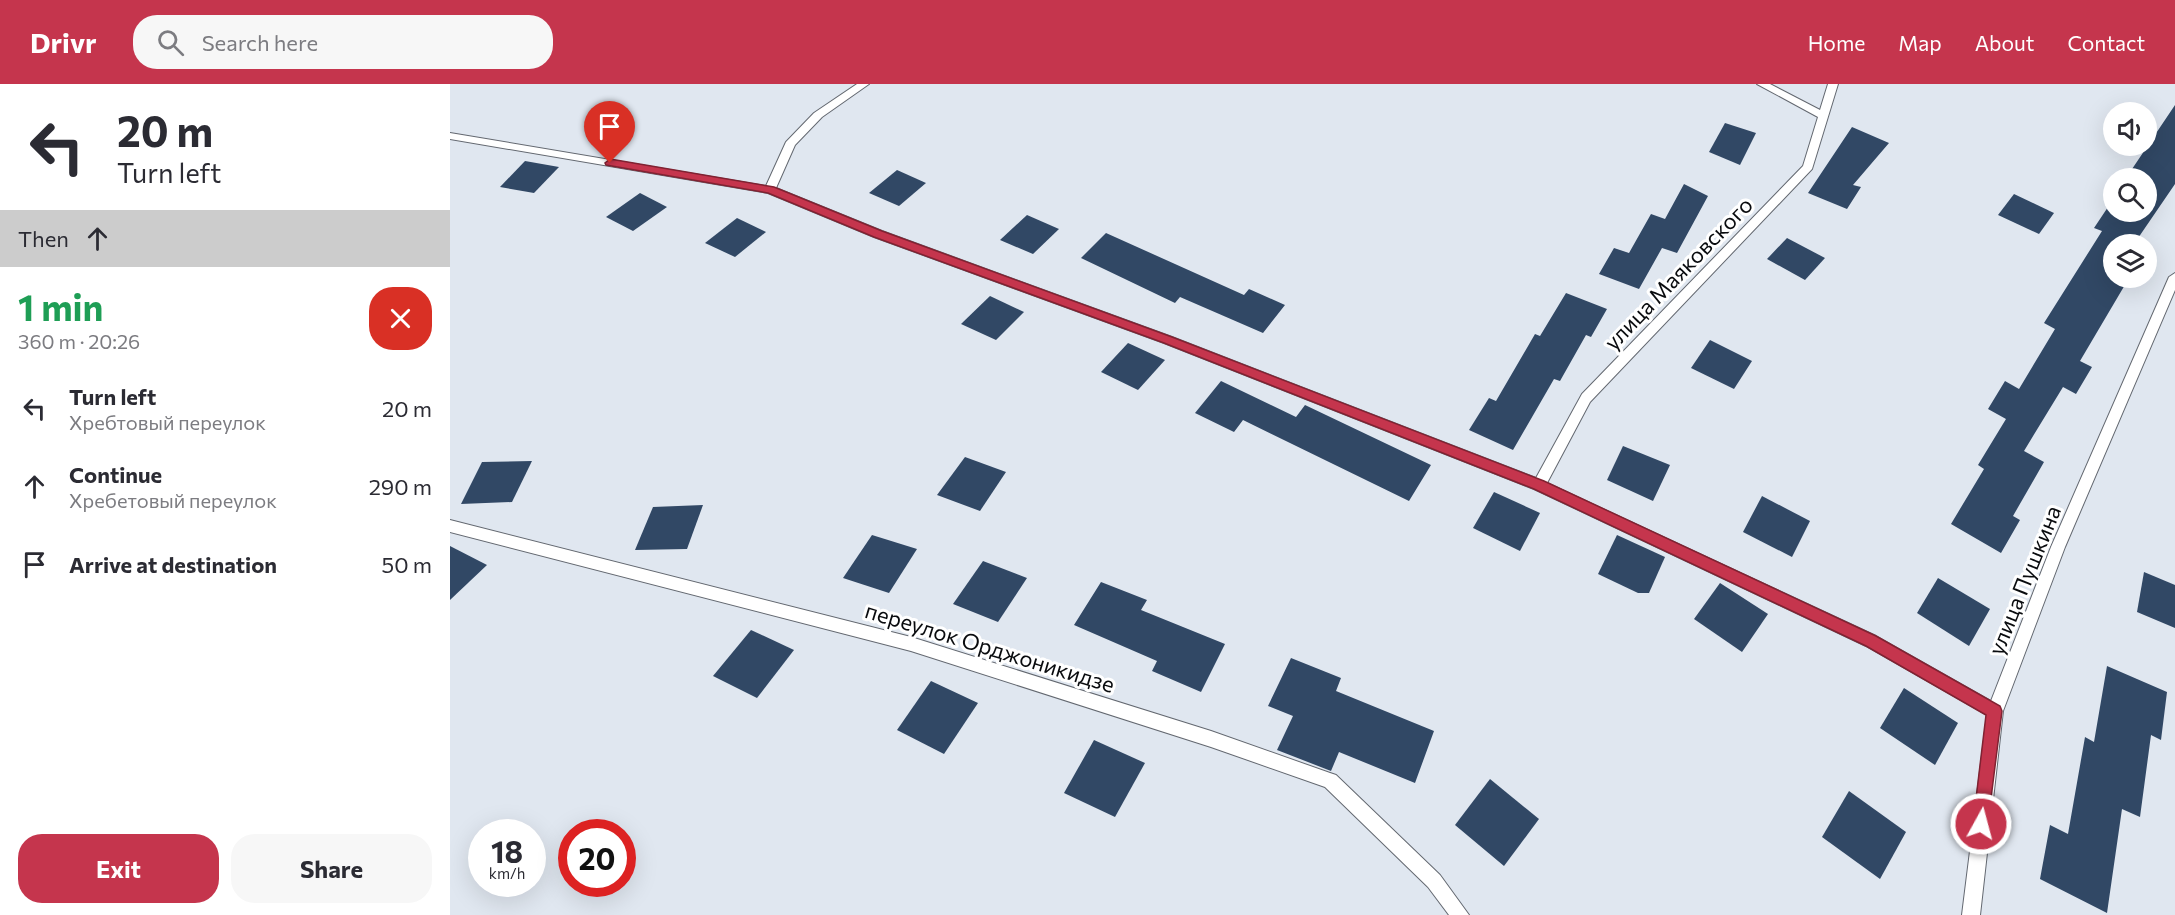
<!DOCTYPE html>
<html lang="en">
<head>
<meta charset="utf-8">
<style>
	:root { --surface:#fff; --page:#f7f7f7; --text:#2b2b33; --muted:#7c7c81; --accent:#c5354d }
	body { margin:0; font-family:Commissioner,sans-serif; background:var(--page); color:var(--text); height:100vh; display:flex; flex-direction:column; font-size:22px; white-space:nowrap }
	* { box-sizing:border-box; margin:0 }
	p { font-size:20px; color:var(--muted) }
	.icon { flex:none; width:33px; height:33px; fill:none; stroke:currentColor; stroke-width:2; stroke-linecap:round; stroke-linejoin:round }
	.map { position:relative; flex:1; overflow:hidden }
	.side { display:flex; flex-direction:column; background:var(--surface); width:450px }
	.side>* { flex:none }
	.top-card { background:#fff; color:var(--text); overflow:hidden }
	.buttons { position:absolute; left:1653px; top:18px; display:grid; gap:12px }
	.buttons a { display:grid; place-items:center; width:54px; height:54px; border-radius:50%; background:var(--surface); box-shadow:0 6px 24px #0002; font-size:30px }
	.speed { position:absolute; left:18px; top:735px; display:flex; gap:12px; font-size:30px; font-weight:700; text-align:center }
	.speed>* { display:grid; place-content:center; width:78px; height:78px; border-radius:50%; background:var(--surface); box-shadow:0 6px 24px #0002; line-height:1 }
	.speed small { font-size:15px; font-weight:400 }
	.speed .limit { border:9px solid #d22; background:#fff; color:#111 }
	.pin { position:absolute; display:grid; place-items:center; width:51px; height:51px; color:#fff; margin:-62px -26px; border-radius:50% 50% 50% 0; rotate:-45deg; box-shadow:0 0 6px #0007 }
	.pin .icon { rotate:45deg }
	.me { position:absolute; width:66px; margin:-33px; rotate:7deg; stroke-linejoin:round; filter:drop-shadow(0 0 4px #0008) }
	.turn { display:flex; align-items:center; gap:21px; height:126px; padding:0 18px; font-size:27px }
	.turn .icon { width:78px; height:78px; stroke-width:2.5 }
	.turn b { display:block; font-size:42px; line-height:51px }
	.then { display:flex; align-items:center; height:57px; padding:0 18px; background:#0003; gap:12px; font-size:22px }
	.round { display:grid; place-items:center; flex:none; width:63px; height:63px; border-radius:24px; background:var(--page) }
	.summary { display:flex; align-items:center; justify-content:space-between; height:102px; padding:0 18px }
	h1 { font-size:36px; font-weight:700; line-height:45px; color:#1e9e55 }
	.cta { display:flex; gap:12px; margin-top:auto; padding:12px 18px }
	.cta a { flex:1; height:69px; border-radius:24px; background:var(--accent); color:#fff; font-size:24px; font-weight:700; line-height:69px; text-align:center }
	.cta a+a { background:var(--page); color:var(--text) }
	ul { padding:0; list-style:none }
	li { display:flex; align-items:center; gap:18px; height:78px; padding:0 18px }
	li div { flex:1 }
	li b { display:block; font-size:22px }
	li em { font-style:normal }
	header { display:flex; align-items:center; gap:36px; box-sizing:border-box; height:84px; padding:0 30px; background:var(--accent); color:#fff }
	header strong { font-size:28px }
	nav { display:flex; gap:33px; margin-inline-start:auto; font-size:21px }
	.search { width:420px; height:54px; background:var(--page); display:flex; align-items:center; gap:15px; box-sizing:border-box; padding:0 21px; border-radius:24px; color:var(--muted); font-size:22px }
	main { display:flex; flex:1; min-height:0 }
	.map>svg:first-child { display:block }
</style>
</head>
<body>
<header>
<strong>Drivr</strong>
<div class="search"><svg class="icon" aria-label="search" viewBox="0 0 24 24"><circle cx="10" cy="10" r="6"/><path d="M15 15l6 6"/></svg>Search here</div>
<nav><a>Home</a><a>Map</a><a>About</a><a>Contact</a></nav>
</header>
<main>
<section class="side">
<div class="top-card">
<div class="turn"><svg class="icon" aria-label="left" viewBox="0 0 24 24"><path d="M17 20v-9H6M10 6l-5 5 5 5"/></svg><div><b>20 m</b>Turn left</div></div>
<div class="then">Then<svg class="icon" aria-label="ahead" viewBox="0 0 24 24"><path d="M12 20V5M6 11l6-6 6 6"/></svg></div>
</div>
<div class="summary"><div><h1>1 min</h1><p>360 m · 20:26</p></div><a class="round" style="background:#d93025;color:#fff"><svg class="icon" aria-label="close" viewBox="0 0 24 24"><path d="M6 6l12 12M18 6L6 18"/></svg></a></div>
<ul>
<li><svg class="icon" aria-label="left" viewBox="0 0 24 24"><path d="M17 20v-9H6M10 6l-5 5 5 5"/></svg><div><b>Turn left</b><p>Хребтовый переулок</p></div><em>20 m</em></li>
<li><svg class="icon" aria-label="ahead" viewBox="0 0 24 24"><path d="M12 20V5M6 11l6-6 6 6"/></svg><div><b>Continue</b><p>Хребетовый переулок</p></div><em>290 m</em></li>
<li><svg class="icon" aria-label="arrive" viewBox="0 0 24 24"><path d="M6 21V4h12l-3 4 3 4H6"/></svg><div><b>Arrive at destination</b></div><em>50 m</em></li>
</ul>
<div class="cta"><a>Exit</a><a>Share</a></div>
</section>
<div class="map">
<svg width="1725" height="831" viewBox="0 0 1725 831">
	<rect width="100%" height="100%" fill="#e0e7f0"/>
	<g fill="#314865">
		<polygon points="1725,21 1725,100 1684,160 1664,160 1664,194 1679,194 1630,277 1642,283 1626,310 1613,303 1574,367 1594,378 1563,432 1570,436 1551,469 1501,440 1534,385 1528,381 1556,335 1538,325 1555,297 1569,305 1605,245 1594,239 1652,147 1644,144 1664,114 1664,128 1696,128 1696,94 1676,94"/>
		<polygon points="1275,39 1306,49 1290,81 1259,68"/>
		<polygon points="1402,43 1439,59 1403,101 1411,103 1397,125 1358,109"/>
		<polygon points="75,77 109,83 84,109 50,103"/>
		<polygon points="447,86 476,99 449,122 419,109"/>
		<polygon points="1234,100 1258,112 1227,169 1212,164 1189,205 1149,190 1164,164 1179,169 1201,130 1215,135"/>
		<polygon points="190,109 217,123 183,147 156,133"/>
		<polygon points="1564,110 1604,129 1589,150 1548,131"/>
		<polygon points="577,131 609,145 583,170 550,156"/>
		<polygon points="287,134 316,148 285,173 255,159"/>
		<polygon points="656,149 794,211 799,205 835,221 813,249 730,213 725,219 631,174"/>
		<polygon points="1337,154 1375,174 1355,196 1317,175"/>
		<polygon points="1116,209 1157,225 1141,253 1136,251 1110,297 1104,295 1063,366 1019,346 1039,314 1046,317 1085,250 1090,252"/>
		<polygon points="540,212 574,228 546,256 511,240"/>
		<polygon points="1260,256 1302,277 1284,305 1241,284"/>
		<polygon points="678,259 715,276 688,306 651,288"/>
		<polygon points="771,297 846,333 855,321 981,381 959,417 793,336 784,348 745,329"/>
		<polygon points="1173,362 1220,381 1203,417 1157,396"/>
		<polygon points="515,373 556,388 530,427 487,411"/>
		<polygon points="82,377 62,418 11,420 32,378"/>
		<polygon points="1044,408 1090,429 1070,467 1023,444"/>
		<polygon points="1312,412 1360,437 1342,473 1293,448"/>
		<polygon points="253,421 237,465 185,466 203,423"/>
		<polygon points="422,451 467,465 439,509 393,494"/>
		<polygon points="1167,451 1215,473 1199,509 1188,509 1148,490"/>
		<polygon points="0,462 37,481 0,516"/>
		<polygon points="533,477 577,494 548,538 503,520"/>
		<polygon points="1694,488 1725,501 1725,544 1687,528"/>
		<polygon points="1488,494 1540,525 1519,562 1467,529"/>
		<polygon points="651,498 697,516 691,526 775,560 751,608 702,587 707,577 624,541"/>
		<polygon points="1270,499 1318,530 1292,568 1244,535"/>
		<polygon points="301,546 344,566 307,614 263,592"/>
		<polygon points="841,574 891,594 886,607 984,647 965,699 889,668 881,687 827,666 843,632 818,622"/>
		<polygon points="1657,582 1717,608 1711,656 1701,651 1690,733 1672,725 1657,829 1590,795 1600,741 1618,750 1635,653 1644,658"/>
		<polygon points="481,597 528,619 494,670 447,646"/>
		<polygon points="1454,604 1508,639 1485,681 1430,644"/>
		<polygon points="644,656 695,679 665,733 614,709"/>
		<polygon points="1040,695 1089,735 1054,782 1005,741"/>
		<polygon points="1399,707 1456,748 1430,795 1372,753"/>
	</g>
	<g fill="none" stroke-linecap="round" stroke-linejoin="round">
		<defs>
			<g id="service">
				<polygon points="407,0 419,0 372,33 345,61 326,104 432,147 722,253 1086,394 1132,310 1353,82 1368,33 1307,0 1320,0 1370,26 1378,0 1388,0 1362,85 1140,318 1097,399 1426,552 1541,617 1601,463 1719,193 1725,189 1725,206 1615,463 1553,627 1530,831 1512,831 1537,631 1416,562 1084,405 714,259 424,153 318,109 0,55 0,49 316,102 336,58 364,29"/>
				<polygon points="0,436 461,553 761,647 880,689 886,691 990,791 1019,831 999,831 978,803 875,703 761,663 461,567 0,448"/>
			</g>
		</defs>
		<use href="#service" stroke="#636870" stroke-width="2"/>
		<use href="#service" fill="#fff" fill-rule="evenodd"/>
	</g>
	<polygon fill="#c5354d" stroke="#802232" stroke-width="1.5" points="160,75 324,103 432,147 722,253 1094,397 1426,552 1550,622 1552,627 1537,746 1531,749 1526,746 1523,740 1536,631 1416,562 1084,405 714,259 424,153 318,109 156,81 155,79"/>
	<g text-anchor="middle" dominant-baseline="central" stroke-width="6" stroke-linejoin="round" paint-order="stroke">
		<g font-size="22" fill="#090b0e" stroke="#fff">
			<text transform="translate(1228 189) rotate(-46)">улица Маяковского</text>
			<text transform="translate(1574 496) rotate(-68)">улица Пушкина</text>
			<text transform="translate(540 563) rotate(17)">переулок Орджоникидзе</text>
		</g>
	</g>
</svg>
<div class="buttons">
<a><svg class="icon" aria-label="sound" viewBox="0 0 24 24"><path d="M4 9h4l5-4v14l-5-4H4zM17 9q2 3 0 6"/></svg></a>
<a><svg class="icon" aria-label="search" viewBox="0 0 24 24"><circle cx="10" cy="10" r="6"/><path d="M15 15l6 6"/></svg></a>
<a><svg class="icon" aria-label="layers" viewBox="0 0 24 24"><path d="M12 4l9 5-9 5-9-5zM3 14l9 5 9-5"/></svg></a>
</div>
<div class="speed"><div>18<small>km/h</small></div><div class="limit">20</div></div>
<div class="pin" style="left:160px;top:79px;background:#d93025"><svg class="icon" aria-label="arrive" viewBox="0 0 24 24"><path d="M6 21V4h12l-3 4 3 4H6"/></svg></div>
<svg class="me" style="left:1531px;top:740px" viewBox="-20 -20 40 40"><circle r="17" fill="#c5354d" stroke="#fff" stroke-width="3"/><path d="M0-11L8 9 0 5-8 9z" fill="#fff"/></svg>
</div>
</main>
</body>
</html>
